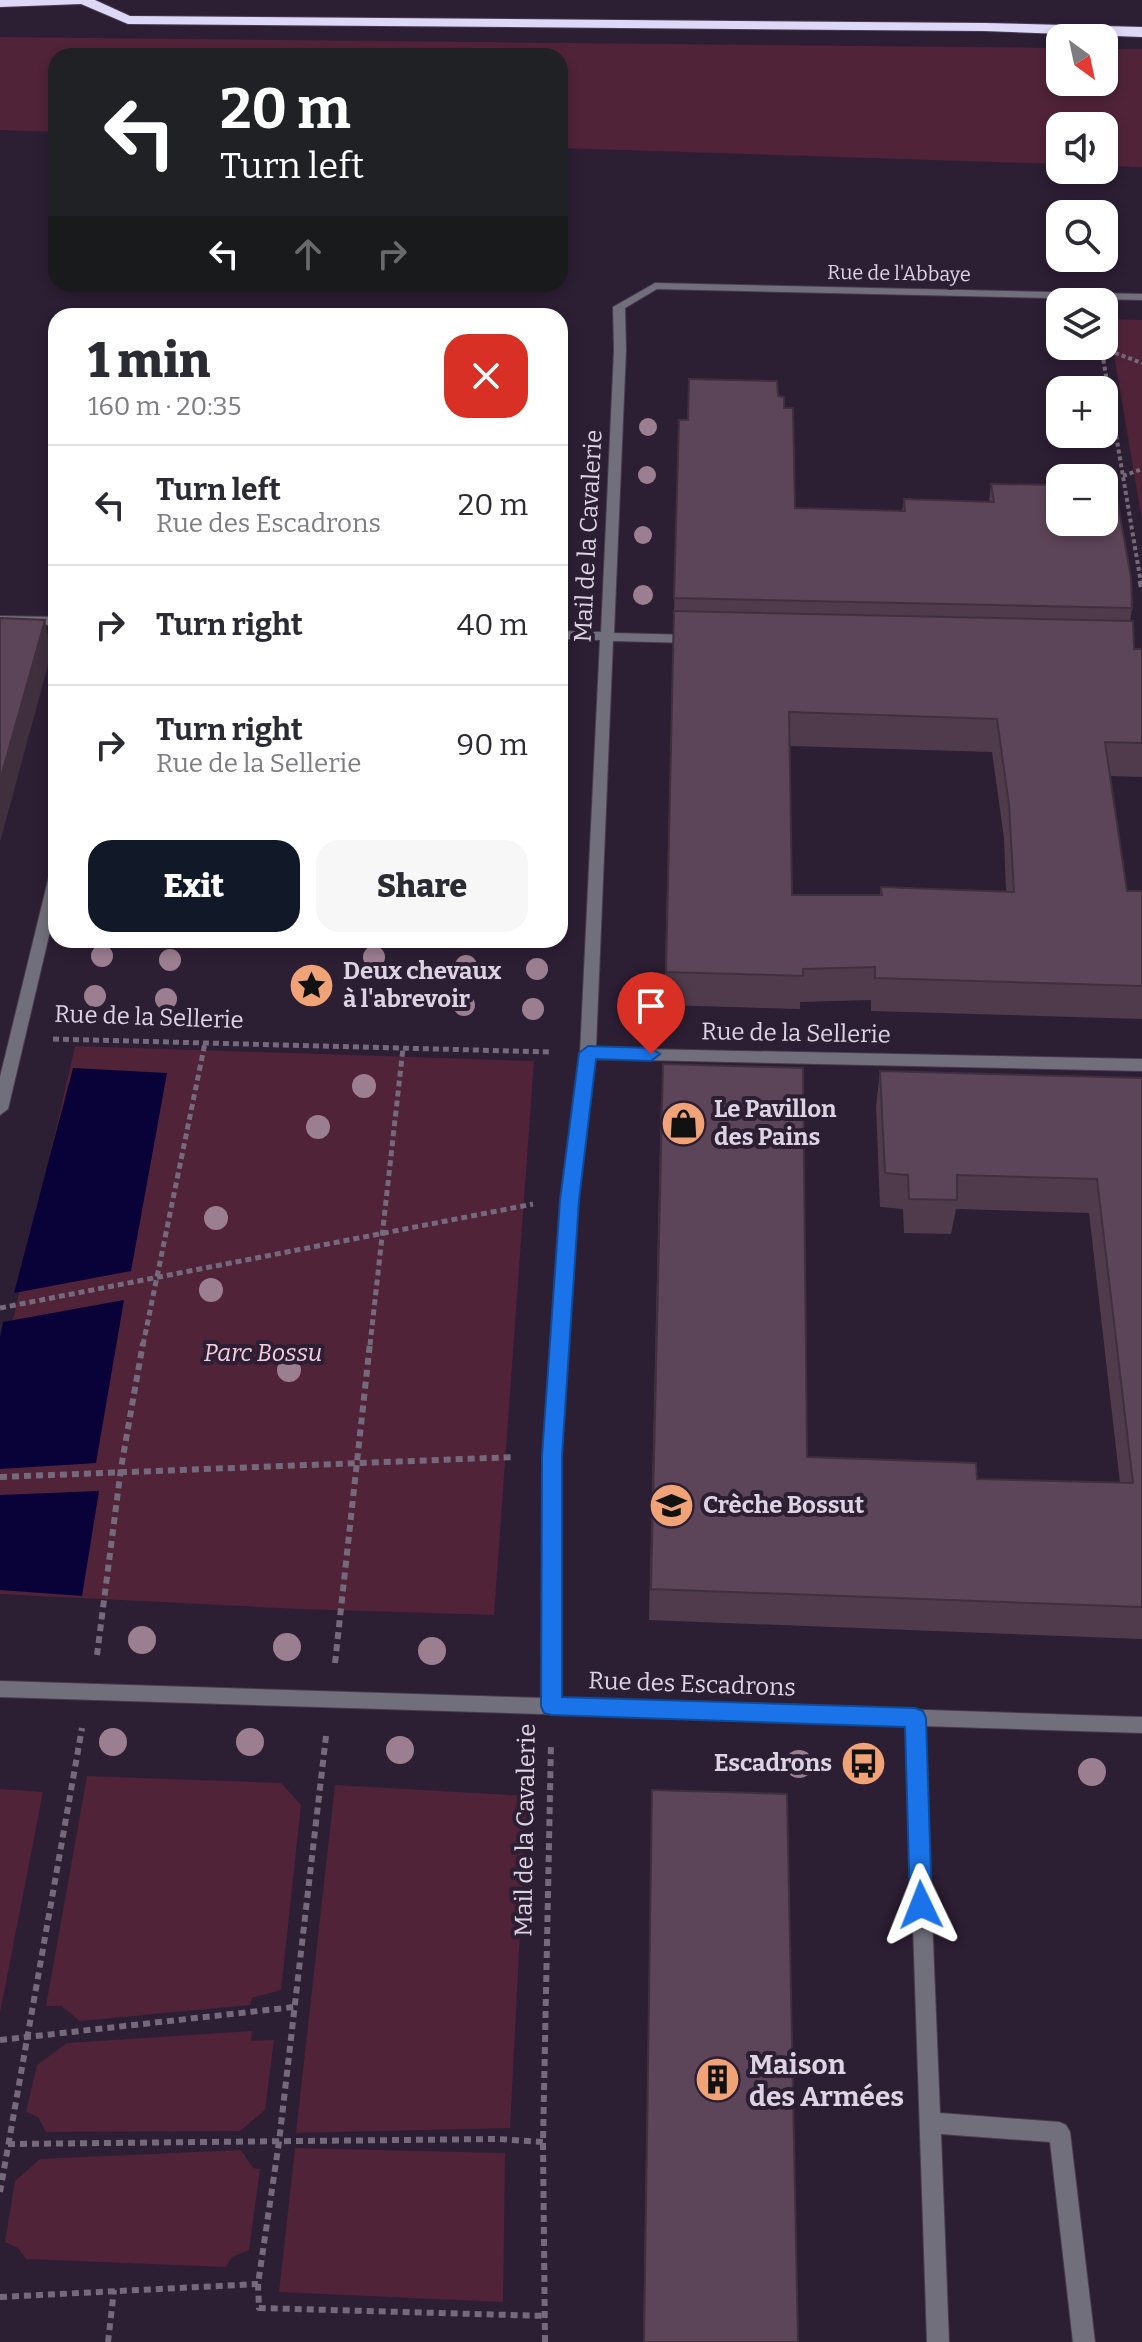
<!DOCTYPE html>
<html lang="en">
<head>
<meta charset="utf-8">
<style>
	:root { --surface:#fff; --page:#f7f7f7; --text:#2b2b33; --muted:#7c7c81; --line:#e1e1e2; --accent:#111827 }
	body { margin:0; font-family:Bitter,serif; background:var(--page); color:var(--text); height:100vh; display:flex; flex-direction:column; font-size:30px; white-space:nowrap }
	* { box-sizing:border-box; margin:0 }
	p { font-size:26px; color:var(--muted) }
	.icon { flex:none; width:44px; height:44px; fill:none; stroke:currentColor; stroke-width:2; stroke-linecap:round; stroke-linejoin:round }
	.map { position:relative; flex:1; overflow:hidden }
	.details { position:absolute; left:48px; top:308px; width:520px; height:640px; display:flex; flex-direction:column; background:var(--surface); border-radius:24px; box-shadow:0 4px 12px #0003 }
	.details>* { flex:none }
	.top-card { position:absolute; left:48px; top:48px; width:520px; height:244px; border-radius:24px; box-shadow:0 4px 12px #0003; background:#202124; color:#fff; overflow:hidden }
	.needle { width:52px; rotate:147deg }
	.tools { position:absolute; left:1046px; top:24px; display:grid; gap:16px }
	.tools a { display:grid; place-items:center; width:72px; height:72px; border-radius:16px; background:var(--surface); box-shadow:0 4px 12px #0003; font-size:40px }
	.pin { position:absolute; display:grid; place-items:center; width:68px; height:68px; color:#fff; margin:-82px -34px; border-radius:50% 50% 50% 0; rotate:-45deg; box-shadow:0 0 8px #0007 }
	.pin .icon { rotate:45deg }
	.me { position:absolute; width:88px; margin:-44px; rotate:358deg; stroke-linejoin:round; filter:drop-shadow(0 0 6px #0008) }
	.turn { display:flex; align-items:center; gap:28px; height:168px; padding:0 40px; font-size:36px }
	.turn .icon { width:104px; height:104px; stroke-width:2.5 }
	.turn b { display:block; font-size:56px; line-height:68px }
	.lanes { display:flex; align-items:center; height:76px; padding:0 40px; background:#0003; justify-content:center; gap:40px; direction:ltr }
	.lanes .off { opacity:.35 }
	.round { display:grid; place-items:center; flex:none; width:84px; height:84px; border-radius:24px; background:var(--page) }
	.overview { display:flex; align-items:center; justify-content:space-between; height:136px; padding:0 40px }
	h1 { font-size:48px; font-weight:800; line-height:60px }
	.action { display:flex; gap:16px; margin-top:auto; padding:16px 40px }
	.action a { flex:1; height:92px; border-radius:24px; background:var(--accent); color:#fff; font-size:32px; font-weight:800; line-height:92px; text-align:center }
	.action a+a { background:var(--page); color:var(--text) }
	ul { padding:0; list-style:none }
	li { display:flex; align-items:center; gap:24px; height:120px; padding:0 40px; border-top:2px solid var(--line) }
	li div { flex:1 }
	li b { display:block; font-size:30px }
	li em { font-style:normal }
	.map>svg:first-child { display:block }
</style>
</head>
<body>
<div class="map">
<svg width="1142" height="2342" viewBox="0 0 1142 2342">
	<rect width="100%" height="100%" fill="#2c1e33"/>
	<g fill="#502339">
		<polygon points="0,37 1060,48 1060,82 1104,82 1104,49 1142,49 1142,167 1104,166 1104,126 1060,126 1060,164 560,148 560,56 56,56 56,132 0,130"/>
		<polygon points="1108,319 1142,320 1142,520"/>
		<polygon points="75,1046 534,1061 494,1615 300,1609 0,1594 0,1377"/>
		<polygon points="87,1776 281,1783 301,1805 281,1990 252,1998 250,2005 80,2021 61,2006 46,2006"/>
		<polygon points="335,1785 527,1796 510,2128 296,2133"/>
		<polygon points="0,1789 43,1792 0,2013"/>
		<polygon points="252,2031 251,2041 274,2040 265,2110 240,2131 46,2132 38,2117 26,2112 37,2065 67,2043"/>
		<polygon points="295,2148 505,2153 503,2302 279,2292"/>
		<polygon points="241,2150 253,2168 260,2169 249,2250 232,2257 226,2267 26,2259 18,2248 5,2242 15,2181 40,2159"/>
	</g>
	<g fill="#080239">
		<polygon points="73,1068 167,1073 131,1271 14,1293"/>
		<polygon points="124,1300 96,1463 0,1469 0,1338 3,1322"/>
		<polygon points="99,1491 82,1596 0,1590 0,1495"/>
	</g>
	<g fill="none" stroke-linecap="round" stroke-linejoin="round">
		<defs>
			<polygon id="service" points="915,1710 922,1712 924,1718 940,2113 1059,2122 1066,2125 1070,2132 1095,2342 1073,2342 1050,2142 941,2134 949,2342 927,2342 906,1718 908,1712"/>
			<g id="minor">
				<polygon points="655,283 1142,294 1142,300 657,289 625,308 626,350 614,633 692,635 699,639 692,643 613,641 596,1048 1142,1059 1142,1071 595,1059 577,1200 561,1456 561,1698 1142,1717 1142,1733 0,1697 0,1681 543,1698 543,1456 561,1200 580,1053 600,640 560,639 560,631 601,632 614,350 613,307"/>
				<polygon points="0,616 56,617 56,625 0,624"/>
				<polygon points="56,871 56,906 8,1109 0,1115 0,1077 49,876"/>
			</g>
			<polygon id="motorway" points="0,0 95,0 130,16 984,23 1142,27 1142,37 984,31 128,24 81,4 0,7"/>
		</defs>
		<use href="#service" stroke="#483b4f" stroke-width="2"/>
		<use href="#minor" stroke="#483b4f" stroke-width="2"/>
		<use href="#motorway" stroke="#483b4f" stroke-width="2"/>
		<g stroke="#756a7c" stroke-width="4" stroke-dasharray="4 3" stroke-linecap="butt">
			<polyline points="1101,346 1141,583"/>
			<polyline points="1102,348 1142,363"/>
			<polyline points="1123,476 1142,469"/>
		</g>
		<g stroke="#756a7c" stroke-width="5" stroke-dasharray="6 4" stroke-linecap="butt">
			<polyline points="1140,581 1142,590"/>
			<polyline points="53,1039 551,1052"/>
			<polyline points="0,1308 533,1204"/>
			<polyline points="143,1345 205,1043"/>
			<polyline points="370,1345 403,1048"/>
		</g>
		<g stroke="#756a7c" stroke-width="6" stroke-dasharray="7 5" stroke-linecap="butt">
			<polyline points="0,1477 515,1457"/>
			<polyline points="97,1655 121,1468 143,1343"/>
			<polyline points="335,1663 370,1343"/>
			<polyline points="326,1736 279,2142 258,2284 259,2308 547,2316"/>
			<polyline points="0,2040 294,2007"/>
			<polyline points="8,2144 498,2139 543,2142"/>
			<polyline points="0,2192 82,1728"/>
			<polyline points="0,2297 258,2284"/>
			<polyline points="108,2342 114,2290"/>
			<polyline points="545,2342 543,2142 551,1743"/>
		</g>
		<use href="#service" fill="#716f7b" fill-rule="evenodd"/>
		<use href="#minor" fill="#716f7b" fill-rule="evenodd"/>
		<use href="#motorway" fill="#ded8f7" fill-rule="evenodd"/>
	</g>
	<g fill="#9c7e91">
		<circle cx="648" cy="427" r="9"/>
		<circle cx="647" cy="475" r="9"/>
		<circle cx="643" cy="535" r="9"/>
		<circle cx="643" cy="595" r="10"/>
		<circle cx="102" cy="956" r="11"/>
		<circle cx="374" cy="957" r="11"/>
		<circle cx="170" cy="960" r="11"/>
		<circle cx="466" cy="966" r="11"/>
		<circle cx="537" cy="969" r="11"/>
		<circle cx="95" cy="996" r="11"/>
		<circle cx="166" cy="999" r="11"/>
		<circle cx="464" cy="1005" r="11"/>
		<circle cx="533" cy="1009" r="11"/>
		<circle cx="364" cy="1086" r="12"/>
		<circle cx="318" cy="1127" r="12"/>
		<circle cx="216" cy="1218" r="12"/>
		<circle cx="211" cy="1290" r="12"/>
		<circle cx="289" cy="1370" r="12"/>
		<circle cx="142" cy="1640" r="14"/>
		<circle cx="287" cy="1647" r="14"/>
		<circle cx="432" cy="1651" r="14"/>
		<circle cx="113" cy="1742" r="14"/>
		<circle cx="250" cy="1742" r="14"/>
		<circle cx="400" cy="1750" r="14"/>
		<circle cx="799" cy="1764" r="14"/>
		<circle cx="1092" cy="1772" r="14"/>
	</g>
	<g fill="#4f3b4c" fill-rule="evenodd">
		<path d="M778,396L784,408L795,508L902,511L904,499L989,502L991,484L1132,608L1130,621L1134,649H1142V777L1110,776L1127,891H1142V1019L871,1011V1000L800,1002V1009L664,1005L679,420H688ZM790,746L992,752L1004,838L1006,891L881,887L880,895H792Z"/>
		<polygon points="880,1071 1142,1078 1142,1639 649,1620 661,1099 807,1457 977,1479 1120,1483 1089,1213 956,1209 951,1234 904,1233 903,1209 880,1207 876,1106"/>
		<polygon points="652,1790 798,2342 643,2342"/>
	</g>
	<polygon fill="#40303e" points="45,620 51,654 0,842 0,780"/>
	<g fill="#5c4558" stroke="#40303e" stroke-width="2" fill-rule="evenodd">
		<polygon points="689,379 777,381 778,396 784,397 784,408 793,408 795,508 905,511 904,499 994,502 991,484 1060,485 1060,522 1104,522 1104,486 1115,487 1131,578 1132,608 674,598 679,420 688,420"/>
		<path d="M674,611L1133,621L1134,649H1142V743L1105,742L1127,891H1142V986L875,978V967L803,969V976L666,972ZM789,712L997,719L1009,805L1014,892L881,887L882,895H792Z"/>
		<polygon points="0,618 45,620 0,780"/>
		<polygon points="663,1064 803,1068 807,1457 976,1463 977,1479 1133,1483 1097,1179 957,1175 957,1200 909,1199 908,1175 885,1173 880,1071 1142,1078 1142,1607 651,1589"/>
		<polygon points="652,1790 787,1794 798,2342 644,2342"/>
	</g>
	<polygon fill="#1a73e8" stroke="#114b97" stroke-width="2" points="588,1046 651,1048 660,1054 651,1061 596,1059 579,1200 562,1456 562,1697 915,1708 923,1711 926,1718 932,1905 929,1912 921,1915 913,1912 910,1905 905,1727 552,1715 544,1713 541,1706 542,1456 560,1200 579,1053"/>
	<defs>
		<symbol id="sight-disc" viewBox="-11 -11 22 22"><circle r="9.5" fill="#efa377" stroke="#2c1e33"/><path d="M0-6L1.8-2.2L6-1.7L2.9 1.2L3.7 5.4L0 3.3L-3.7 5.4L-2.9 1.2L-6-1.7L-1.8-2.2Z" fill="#111"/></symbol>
		<symbol id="shop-disc" viewBox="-11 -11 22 22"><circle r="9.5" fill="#efa377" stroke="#2c1e33"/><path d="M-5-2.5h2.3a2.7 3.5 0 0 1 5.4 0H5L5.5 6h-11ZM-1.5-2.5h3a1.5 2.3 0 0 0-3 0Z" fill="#111"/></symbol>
		<symbol id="school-disc" viewBox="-11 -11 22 22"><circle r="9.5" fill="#efa377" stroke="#2c1e33"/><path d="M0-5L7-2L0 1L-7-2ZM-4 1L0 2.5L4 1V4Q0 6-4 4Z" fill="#111"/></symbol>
		<symbol id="bus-disc" viewBox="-11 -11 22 22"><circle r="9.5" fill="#efa377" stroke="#2c1e33"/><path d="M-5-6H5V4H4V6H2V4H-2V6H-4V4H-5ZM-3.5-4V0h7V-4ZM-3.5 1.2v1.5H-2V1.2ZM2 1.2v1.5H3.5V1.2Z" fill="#111"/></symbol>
		<symbol id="building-disc" viewBox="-11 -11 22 22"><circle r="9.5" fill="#efa377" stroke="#2c1e33"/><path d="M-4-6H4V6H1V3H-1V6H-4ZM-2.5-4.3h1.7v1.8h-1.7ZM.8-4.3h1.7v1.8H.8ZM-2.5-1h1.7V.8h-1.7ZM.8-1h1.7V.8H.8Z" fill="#111"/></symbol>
	</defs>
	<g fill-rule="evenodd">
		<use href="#sight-disc" x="286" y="960" width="51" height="51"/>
		<use href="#shop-disc" x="658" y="1098" width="51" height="51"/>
		<use href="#school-disc" x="646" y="1480" width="51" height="51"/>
		<use href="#bus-disc" x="838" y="1738" width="51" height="51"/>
		<use href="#building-disc" x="692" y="2054" width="51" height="51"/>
	</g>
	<g text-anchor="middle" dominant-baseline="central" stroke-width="8" stroke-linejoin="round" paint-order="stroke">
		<g font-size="20" fill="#dcd4e2" stroke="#2c1e33">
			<text transform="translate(899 273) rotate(1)">Rue de l'Abbaye</text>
		</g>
		<g font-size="24" fill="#dcd4e2" stroke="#2c1e33">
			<text transform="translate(588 536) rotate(-87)">Mail de la Cavalerie</text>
			<text transform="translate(149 1017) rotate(2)">Rue de la Sellerie</text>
			<text transform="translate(796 1033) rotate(1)">Rue de la Sellerie</text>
			<text transform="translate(692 1684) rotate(2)">Rue des Escadrons</text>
			<text transform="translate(525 1830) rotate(-89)">Mail de la Cavalerie</text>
		</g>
		<g font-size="24" font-weight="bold" fill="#dcd4e2" stroke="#2c1e33" text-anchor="start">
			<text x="343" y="971">Deux chevaux<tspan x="343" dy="28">à l'abrevoir</tspan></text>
			<text x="714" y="1109">Le Pavillon<tspan x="714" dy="28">des Pains</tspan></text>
			<text x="703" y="1505">Crèche Bossut</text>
			<text x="832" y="1763" text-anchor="end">Escadrons</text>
		</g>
		<g font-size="24" font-style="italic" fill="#f7cdde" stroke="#2c1e33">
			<text x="263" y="1353">Parc Bossu</text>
		</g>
		<g font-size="28" font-weight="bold" fill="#dcd4e2" stroke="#2c1e33" text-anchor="start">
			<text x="749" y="2064">Maison<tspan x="749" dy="32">des Armées</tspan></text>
		</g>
	</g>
</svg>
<div class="tools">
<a><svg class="needle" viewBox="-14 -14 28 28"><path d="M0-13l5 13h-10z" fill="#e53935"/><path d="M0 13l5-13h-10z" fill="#7c7c81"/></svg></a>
<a><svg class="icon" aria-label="sound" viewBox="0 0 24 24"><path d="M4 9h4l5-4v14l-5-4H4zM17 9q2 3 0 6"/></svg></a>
<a><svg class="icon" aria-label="search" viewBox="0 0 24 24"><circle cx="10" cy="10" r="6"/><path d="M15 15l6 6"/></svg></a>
<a><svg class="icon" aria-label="layers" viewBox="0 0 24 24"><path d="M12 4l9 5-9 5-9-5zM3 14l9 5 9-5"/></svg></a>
<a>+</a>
<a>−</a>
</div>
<div class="pin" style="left:651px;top:1054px;background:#d93025"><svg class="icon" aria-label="arrive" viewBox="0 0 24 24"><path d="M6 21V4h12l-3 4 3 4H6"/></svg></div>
<svg class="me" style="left:921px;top:1905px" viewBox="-20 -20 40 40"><path d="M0-17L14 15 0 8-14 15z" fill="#1a73e8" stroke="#fff" stroke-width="4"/></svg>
<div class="top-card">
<div class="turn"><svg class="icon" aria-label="left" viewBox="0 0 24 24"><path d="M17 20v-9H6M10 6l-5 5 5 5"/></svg><div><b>20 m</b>Turn left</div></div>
<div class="lanes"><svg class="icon" aria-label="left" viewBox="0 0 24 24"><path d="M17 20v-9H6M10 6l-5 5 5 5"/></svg><svg class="icon off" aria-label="ahead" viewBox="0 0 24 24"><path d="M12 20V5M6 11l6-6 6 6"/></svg><svg class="icon off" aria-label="right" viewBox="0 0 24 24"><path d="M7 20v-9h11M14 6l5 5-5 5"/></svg></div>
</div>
<section class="details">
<div class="overview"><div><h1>1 min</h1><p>160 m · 20:35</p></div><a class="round" style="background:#d93025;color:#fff"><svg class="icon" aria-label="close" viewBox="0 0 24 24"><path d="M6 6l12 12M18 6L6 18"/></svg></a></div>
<ul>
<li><svg class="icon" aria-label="left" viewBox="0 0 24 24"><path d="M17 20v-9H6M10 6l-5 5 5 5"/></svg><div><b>Turn left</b><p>Rue des Escadrons</p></div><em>20 m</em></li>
<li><svg class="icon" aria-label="right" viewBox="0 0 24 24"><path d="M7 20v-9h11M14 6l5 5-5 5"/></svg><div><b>Turn right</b></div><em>40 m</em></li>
<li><svg class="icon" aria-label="right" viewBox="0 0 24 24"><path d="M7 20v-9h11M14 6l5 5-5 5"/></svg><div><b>Turn right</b><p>Rue de la Sellerie</p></div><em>90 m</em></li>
</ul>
<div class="action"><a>Exit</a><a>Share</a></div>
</section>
</div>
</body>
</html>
